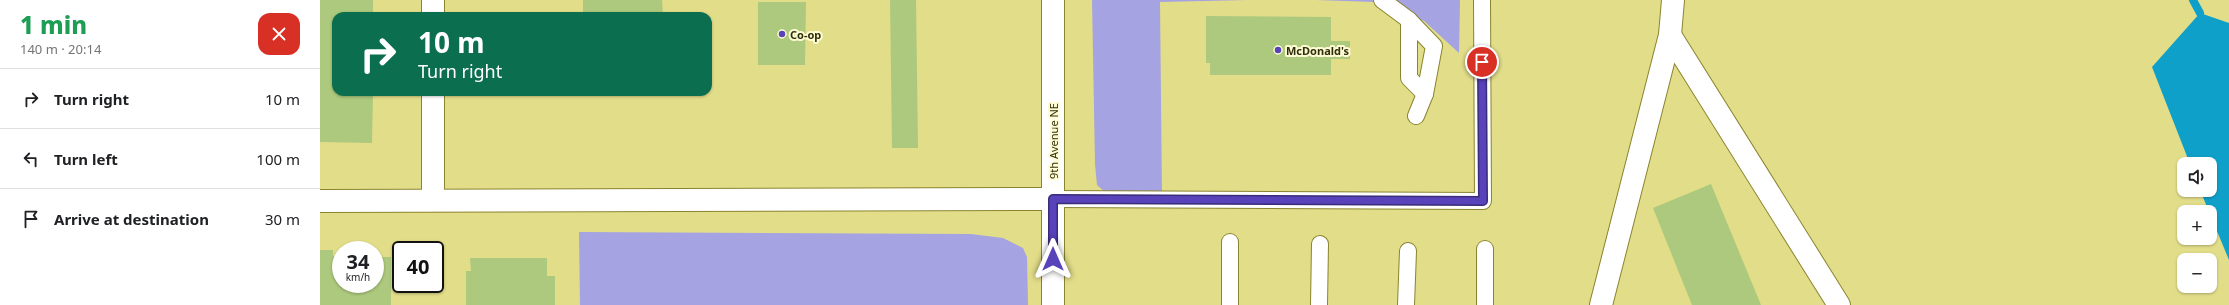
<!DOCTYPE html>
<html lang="en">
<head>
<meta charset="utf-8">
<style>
	:root { --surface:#fff; --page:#f2f2f2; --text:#202124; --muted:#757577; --line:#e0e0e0 }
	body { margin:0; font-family:"Noto Sans",sans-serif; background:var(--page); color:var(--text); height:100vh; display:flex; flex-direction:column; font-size:15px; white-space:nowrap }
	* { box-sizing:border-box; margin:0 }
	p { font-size:13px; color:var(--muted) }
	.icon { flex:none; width:22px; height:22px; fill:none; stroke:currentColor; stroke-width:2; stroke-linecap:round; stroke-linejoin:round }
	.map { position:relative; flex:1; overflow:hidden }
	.details { display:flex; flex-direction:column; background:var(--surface); width:320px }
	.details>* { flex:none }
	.hud { position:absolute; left:12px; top:12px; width:380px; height:84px; border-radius:12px; box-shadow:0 1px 3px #0004; background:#0b6e4f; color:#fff; overflow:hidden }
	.fabs { position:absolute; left:1857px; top:157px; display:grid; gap:8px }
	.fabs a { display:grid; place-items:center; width:40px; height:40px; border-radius:8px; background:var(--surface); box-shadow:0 1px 3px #0004; font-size:20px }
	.speed { position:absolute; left:12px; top:241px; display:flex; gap:8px; font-size:20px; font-weight:700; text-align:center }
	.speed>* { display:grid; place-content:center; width:52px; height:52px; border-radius:50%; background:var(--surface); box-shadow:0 1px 3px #0004; line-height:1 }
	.speed small { font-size:10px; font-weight:400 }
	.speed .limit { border:2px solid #111; border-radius:6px; background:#fff; color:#111 }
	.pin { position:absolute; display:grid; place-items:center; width:34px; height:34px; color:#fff; margin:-17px; border:2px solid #fff; border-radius:50%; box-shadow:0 1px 4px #0007 }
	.me { position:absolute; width:44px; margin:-22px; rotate:0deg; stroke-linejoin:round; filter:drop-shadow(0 0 3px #0008) }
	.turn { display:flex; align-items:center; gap:14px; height:84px; padding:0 20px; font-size:18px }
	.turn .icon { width:52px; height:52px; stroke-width:2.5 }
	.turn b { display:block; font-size:28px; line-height:34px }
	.round { display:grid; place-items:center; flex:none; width:42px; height:42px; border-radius:12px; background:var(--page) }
	.head { display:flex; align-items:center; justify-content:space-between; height:68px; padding:0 20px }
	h1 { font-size:24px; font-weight:800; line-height:30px; color:#1e9e55 }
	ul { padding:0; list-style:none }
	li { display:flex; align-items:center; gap:12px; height:60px; padding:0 20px; border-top:1px solid var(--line) }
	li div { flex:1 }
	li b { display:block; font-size:15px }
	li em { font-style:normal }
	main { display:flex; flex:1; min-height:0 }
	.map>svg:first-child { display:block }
</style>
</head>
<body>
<main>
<section class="details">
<div class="head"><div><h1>1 min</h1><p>140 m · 20:14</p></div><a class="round" style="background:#d93025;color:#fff"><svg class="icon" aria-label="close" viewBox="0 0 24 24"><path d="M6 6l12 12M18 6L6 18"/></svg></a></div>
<ul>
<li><svg class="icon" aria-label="right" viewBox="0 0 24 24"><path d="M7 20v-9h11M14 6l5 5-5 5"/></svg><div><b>Turn right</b></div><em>10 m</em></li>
<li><svg class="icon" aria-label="left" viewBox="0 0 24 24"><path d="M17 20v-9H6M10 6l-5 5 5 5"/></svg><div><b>Turn left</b></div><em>100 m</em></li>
<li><svg class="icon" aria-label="arrive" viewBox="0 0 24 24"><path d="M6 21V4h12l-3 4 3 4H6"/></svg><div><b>Arrive at destination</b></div><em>30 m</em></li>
</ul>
</section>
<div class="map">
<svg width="1909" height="305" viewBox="0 0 1909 305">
	<rect width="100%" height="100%" fill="#e2dd89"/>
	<g fill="#a5a3e1">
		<polygon points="772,0 927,0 840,2 842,195 785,192 777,185 775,164"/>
		<polygon points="996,0 1140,0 1139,53 1104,21 1055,2"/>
		<polygon points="259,232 651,234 683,238 703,248 707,257 708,305 260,305"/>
	</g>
	<polygon fill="#0fa0ca" points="1880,13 1909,23 1909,260 1880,190 1890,190 1890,164 1870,164 1832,67"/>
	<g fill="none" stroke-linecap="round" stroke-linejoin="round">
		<polyline stroke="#0fa0ca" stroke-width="8" points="1873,0 1880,13"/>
	</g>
	<g fill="#acc97d">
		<polygon points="0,0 53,0 53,16 16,16 16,92 53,92 52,143 0,142"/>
		<polygon points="263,0 342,0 343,16 263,16"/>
		<polygon points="570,0 596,0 598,148 572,148"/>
		<polygon points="438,2 486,2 485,65 438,65"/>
		<polygon points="886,16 1011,17 1011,41 1030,41 1030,59 1011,59 1011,75 890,75 890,63 886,63"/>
		<polygon points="1391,184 1441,305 1372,305 1333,208"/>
		<polygon points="0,250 13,250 13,256 21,256 21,284 55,284 55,257 71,257 71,305 0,305"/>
		<polygon points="150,258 227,258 227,276 235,276 235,305 146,305 146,271 151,271"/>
	</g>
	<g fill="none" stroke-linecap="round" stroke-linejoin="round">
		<defs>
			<g id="lane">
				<polyline points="1062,0 1089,20 1114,46 1105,94 1096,116"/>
				<polyline points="1089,20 1089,78 1105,94"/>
				<polyline points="733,199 1163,201 1162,0"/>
				<polyline points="910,305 910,242"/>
				<polyline points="999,305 1000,244"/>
				<polyline points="1086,305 1088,251"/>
				<polyline points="1165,305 1165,249"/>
			</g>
			<g id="street">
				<polyline points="113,16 113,0"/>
				<polyline points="1350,35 1519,305"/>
				<polyline points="113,200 113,92"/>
				<polyline points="0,201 733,199"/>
				<polyline points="1281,305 1350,35 1353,0"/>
			</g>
			<polyline id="secondary" points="733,305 733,0"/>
		</defs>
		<use href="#lane" stroke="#8a842f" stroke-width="18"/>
		<use href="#street" stroke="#8a842f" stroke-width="24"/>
		<use href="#secondary" stroke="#8a842f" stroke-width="24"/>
		<use href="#lane" stroke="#fff" stroke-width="16"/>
		<use href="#street" stroke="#fff" stroke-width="22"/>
		<use href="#secondary" stroke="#fff" stroke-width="22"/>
	</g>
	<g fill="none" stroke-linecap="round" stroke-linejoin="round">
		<defs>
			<polyline id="route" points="733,259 733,199 1163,201 1162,62"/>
		</defs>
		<use href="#route" stroke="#392c7a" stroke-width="10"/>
		<use href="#route" stroke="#5843bb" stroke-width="7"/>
	</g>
	<g fill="#5843bb" stroke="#fefcd4" stroke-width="1.5">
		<circle cx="462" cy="34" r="4"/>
		<circle cx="958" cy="50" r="4"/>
	</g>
	<g text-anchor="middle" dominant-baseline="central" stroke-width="4" stroke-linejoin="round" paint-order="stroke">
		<g font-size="11" font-weight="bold" fill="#312f0b" stroke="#fefcd4" text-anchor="start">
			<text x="470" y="34">Co-op</text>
			<text x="966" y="50">McDonald's</text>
		</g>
		<g font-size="11" fill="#312f0b" stroke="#fefcd4">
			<text transform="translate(733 141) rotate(-90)">9th Avenue NE</text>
		</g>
	</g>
</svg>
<div class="fabs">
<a><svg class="icon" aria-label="sound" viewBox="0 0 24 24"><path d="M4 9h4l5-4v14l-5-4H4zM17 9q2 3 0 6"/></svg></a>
<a>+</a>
<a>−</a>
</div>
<div class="speed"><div>34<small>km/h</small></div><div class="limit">40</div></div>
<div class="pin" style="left:1162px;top:62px;background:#d93025"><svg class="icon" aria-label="arrive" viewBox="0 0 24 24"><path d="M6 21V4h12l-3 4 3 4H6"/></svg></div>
<svg class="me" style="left:733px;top:259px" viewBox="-20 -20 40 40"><path d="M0-17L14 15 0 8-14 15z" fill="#5843bb" stroke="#fff" stroke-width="4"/></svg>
<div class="hud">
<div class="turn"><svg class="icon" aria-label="right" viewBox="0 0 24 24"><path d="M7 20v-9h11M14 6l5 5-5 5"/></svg><div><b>10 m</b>Turn right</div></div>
</div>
</div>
</main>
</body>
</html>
